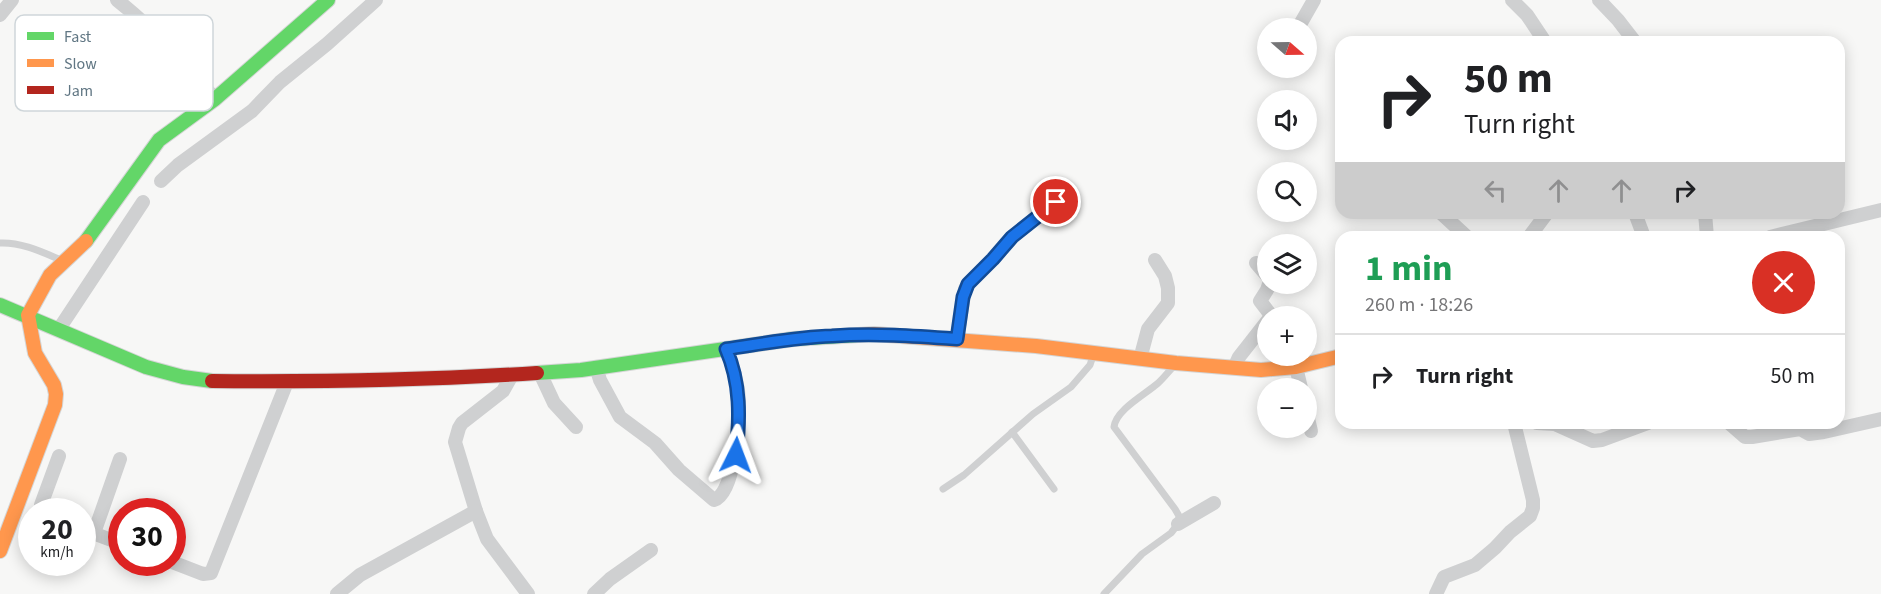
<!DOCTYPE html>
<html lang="en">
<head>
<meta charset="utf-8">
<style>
	:root { --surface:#fff; --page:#f2f2f2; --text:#202124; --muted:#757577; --line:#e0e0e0 }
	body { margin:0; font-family:"Source Sans 3",sans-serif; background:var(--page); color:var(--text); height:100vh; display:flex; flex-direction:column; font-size:22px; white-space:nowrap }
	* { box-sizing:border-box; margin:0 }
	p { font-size:20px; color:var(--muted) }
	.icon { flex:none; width:33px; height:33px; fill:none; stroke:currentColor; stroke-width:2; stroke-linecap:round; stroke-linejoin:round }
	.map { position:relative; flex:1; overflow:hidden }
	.details { position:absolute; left:1335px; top:231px; width:510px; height:198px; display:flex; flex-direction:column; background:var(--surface); border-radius:18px; box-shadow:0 3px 15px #0003 }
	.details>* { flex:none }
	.hud { position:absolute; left:1335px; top:36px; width:510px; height:183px; border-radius:18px; box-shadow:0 3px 15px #0003; background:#fff; color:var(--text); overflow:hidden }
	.needle { width:39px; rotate:110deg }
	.controls { position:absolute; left:1257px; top:18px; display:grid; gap:12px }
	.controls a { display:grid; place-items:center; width:60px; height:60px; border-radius:50%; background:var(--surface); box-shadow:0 3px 15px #0003; font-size:30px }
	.speed { position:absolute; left:18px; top:498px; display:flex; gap:12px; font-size:30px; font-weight:700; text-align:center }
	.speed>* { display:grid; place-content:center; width:78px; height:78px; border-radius:50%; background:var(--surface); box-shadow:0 3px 15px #0003; line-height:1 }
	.speed small { font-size:15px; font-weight:400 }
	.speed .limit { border:9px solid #d22; background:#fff; color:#111 }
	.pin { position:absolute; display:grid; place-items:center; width:51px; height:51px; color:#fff; margin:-26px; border:3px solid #fff; border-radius:50%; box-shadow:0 2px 6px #0007 }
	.me { position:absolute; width:66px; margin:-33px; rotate:3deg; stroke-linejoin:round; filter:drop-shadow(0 0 4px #0008) }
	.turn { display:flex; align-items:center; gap:21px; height:126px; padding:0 30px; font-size:27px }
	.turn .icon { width:78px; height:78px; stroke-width:2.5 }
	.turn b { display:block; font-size:42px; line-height:51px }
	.lanes { display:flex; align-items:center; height:57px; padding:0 30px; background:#0003; justify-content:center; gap:30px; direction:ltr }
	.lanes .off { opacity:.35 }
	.round { display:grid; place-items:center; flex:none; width:63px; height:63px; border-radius:32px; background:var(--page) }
	.overview { display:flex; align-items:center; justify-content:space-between; height:102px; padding:0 30px }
	h1 { font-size:36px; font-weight:700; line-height:45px; color:#1e9e55 }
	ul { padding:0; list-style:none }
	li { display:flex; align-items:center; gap:18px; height:84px; padding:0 30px; border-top:2px solid var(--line) }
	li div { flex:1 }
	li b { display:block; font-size:22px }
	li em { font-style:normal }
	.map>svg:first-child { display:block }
</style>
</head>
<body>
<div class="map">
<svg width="1881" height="594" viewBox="0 0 1881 594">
	<rect width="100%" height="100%" fill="#f7f7f6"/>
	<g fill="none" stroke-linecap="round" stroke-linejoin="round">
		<defs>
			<g id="fast">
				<polyline points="86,241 159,140 215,99 328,0"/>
				<polyline points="0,305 146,367 183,377 212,381"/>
				<polyline points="537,373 581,370 793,339 858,335"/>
			</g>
			<g id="slow">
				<polyline points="858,335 874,334 1036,346 1176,363 1261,370 1296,367 1341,356"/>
				<polyline points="0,551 55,405 56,394 54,385 35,353 28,315 50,275 86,241"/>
			</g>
			<path id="jam" d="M212,381C321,382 428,380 537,373"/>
		</defs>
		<use href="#fast" stroke="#d4d5d5" stroke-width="16"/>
		<use href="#slow" stroke="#d4d5d5" stroke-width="16"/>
		<use href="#jam" stroke="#d4d5d5" stroke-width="16"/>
		<g stroke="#cfd0d1" stroke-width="7">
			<path d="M0,243C21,242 42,252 61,260"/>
			<polyline points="1012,432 1054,489"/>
			<polyline points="943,489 964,475 1033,414 1071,387 1090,365 1093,356"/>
			<path d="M1104,594L1142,554L1171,533L1178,524L1179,516L1175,509L1114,427C1116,410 1144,395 1157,384C1163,379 1168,372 1173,367"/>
		</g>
		<g stroke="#cfd0d1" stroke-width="14">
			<path d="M117,0C155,30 183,63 215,99"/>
			<polyline points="1512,0 1527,15 1545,42"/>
			<polyline points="1599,0 1618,20 1635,42"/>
			<polyline points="0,15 12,0"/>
			<polyline points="1298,28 1314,0"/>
			<polyline points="161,181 178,165 252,111 280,82 327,44 376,0"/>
			<polyline points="1441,213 1467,237"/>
			<polyline points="1635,213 1644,237"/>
			<polyline points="1705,213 1707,237"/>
			<polyline points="1529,237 1547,213"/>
			<polyline points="1770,237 1881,210"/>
			<polyline points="1256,263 1268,277"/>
			<polyline points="1269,284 1267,290 1260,301 1270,314 1270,316"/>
			<polyline points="59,329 143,202"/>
			<polyline points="957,339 965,289 968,284 993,259 1012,237 1056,202"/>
			<polyline points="1140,359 1148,329 1168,303 1168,288 1165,276 1155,260"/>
			<path d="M596,367L600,380L620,417L655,443L679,470L714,500C736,494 741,410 738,390C736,375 731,362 726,349"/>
			<polyline points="1296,367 1301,388"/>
			<polyline points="1234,368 1239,357 1268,320"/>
			<polyline points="540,373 554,403 576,427"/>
			<polyline points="512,375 503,391 462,423 459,428 455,442 476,511 487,539 528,594"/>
			<polyline points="1306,410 1311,431"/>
			<polyline points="1537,423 1555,424 1593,441 1602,440 1648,423"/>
			<polyline points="1729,423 1745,437 1752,437 1800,429 1809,434 1824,432 1881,419"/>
			<polyline points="42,512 41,505 59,456"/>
			<polyline points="1178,524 1214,503"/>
			<polyline points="82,529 122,544"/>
			<polyline points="94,533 120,459"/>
			<polyline points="172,562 203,574 211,573 287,382"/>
			<polyline points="337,594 360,575 476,511"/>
			<polyline points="594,594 610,579 651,550"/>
			<polyline points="1436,594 1444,577 1475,565 1495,548 1510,532 1530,516 1533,508 1533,500 1514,423"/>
		</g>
		<use href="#fast" stroke="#63d668" stroke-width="14"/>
		<use href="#slow" stroke="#ff974d" stroke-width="14"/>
		<use href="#jam" stroke="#b3261e" stroke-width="14"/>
	</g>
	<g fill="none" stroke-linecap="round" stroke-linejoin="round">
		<defs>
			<path id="route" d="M736,455C740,419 741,383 726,349C761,344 796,337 832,336C873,333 915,336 957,339L963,297L968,284L993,259L1012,237L1056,202"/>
		</defs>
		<use href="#route" stroke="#114b97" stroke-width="15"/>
		<use href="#route" stroke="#1a73e8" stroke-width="10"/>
	</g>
	<rect x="15" y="15" width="198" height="96" rx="9" fill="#fff" stroke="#cfd6da" stroke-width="1.5"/>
	<rect x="27" y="32" width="27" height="8" fill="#63d668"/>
	<rect x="27" y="59" width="27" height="8" fill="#ff974d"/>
	<rect x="27" y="86" width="27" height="8" fill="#b3261e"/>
	<g font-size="16" fill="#607683">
		<text x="64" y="42">Fast</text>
		<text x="64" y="69">Slow</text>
		<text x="64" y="96">Jam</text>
	</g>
</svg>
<div class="controls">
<a><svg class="needle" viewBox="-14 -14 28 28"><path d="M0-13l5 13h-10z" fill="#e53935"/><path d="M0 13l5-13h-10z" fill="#757577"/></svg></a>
<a><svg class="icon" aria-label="sound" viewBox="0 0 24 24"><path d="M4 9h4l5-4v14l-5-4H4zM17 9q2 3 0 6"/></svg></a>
<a><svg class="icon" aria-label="search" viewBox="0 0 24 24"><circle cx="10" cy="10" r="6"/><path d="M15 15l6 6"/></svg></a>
<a><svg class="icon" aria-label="layers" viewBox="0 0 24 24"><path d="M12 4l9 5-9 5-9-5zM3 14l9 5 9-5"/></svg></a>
<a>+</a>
<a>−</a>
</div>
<div class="speed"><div>20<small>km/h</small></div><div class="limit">30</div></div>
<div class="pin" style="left:1056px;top:202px;background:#d93025"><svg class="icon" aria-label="arrive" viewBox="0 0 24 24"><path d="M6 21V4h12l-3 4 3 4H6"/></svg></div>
<svg class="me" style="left:736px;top:455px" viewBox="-20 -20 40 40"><path d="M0-17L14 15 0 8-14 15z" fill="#1a73e8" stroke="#fff" stroke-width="4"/></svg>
<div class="hud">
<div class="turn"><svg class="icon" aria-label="right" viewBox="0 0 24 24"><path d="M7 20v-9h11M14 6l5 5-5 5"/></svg><div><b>50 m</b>Turn right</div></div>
<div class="lanes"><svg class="icon off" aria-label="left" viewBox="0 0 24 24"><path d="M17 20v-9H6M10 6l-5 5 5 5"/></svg><svg class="icon off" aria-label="ahead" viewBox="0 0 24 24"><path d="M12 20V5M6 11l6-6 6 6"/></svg><svg class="icon off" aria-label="ahead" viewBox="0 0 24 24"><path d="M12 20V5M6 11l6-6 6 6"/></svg><svg class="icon" aria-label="right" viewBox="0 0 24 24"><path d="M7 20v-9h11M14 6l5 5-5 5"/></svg></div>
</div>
<section class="details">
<div class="overview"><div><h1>1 min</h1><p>260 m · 18:26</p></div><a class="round" style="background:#d93025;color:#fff"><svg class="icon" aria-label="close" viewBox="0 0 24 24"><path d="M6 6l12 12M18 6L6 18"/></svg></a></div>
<ul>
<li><svg class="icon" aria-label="right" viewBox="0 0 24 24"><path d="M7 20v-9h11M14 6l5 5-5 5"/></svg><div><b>Turn right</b></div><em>50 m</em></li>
</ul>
</section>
</div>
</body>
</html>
